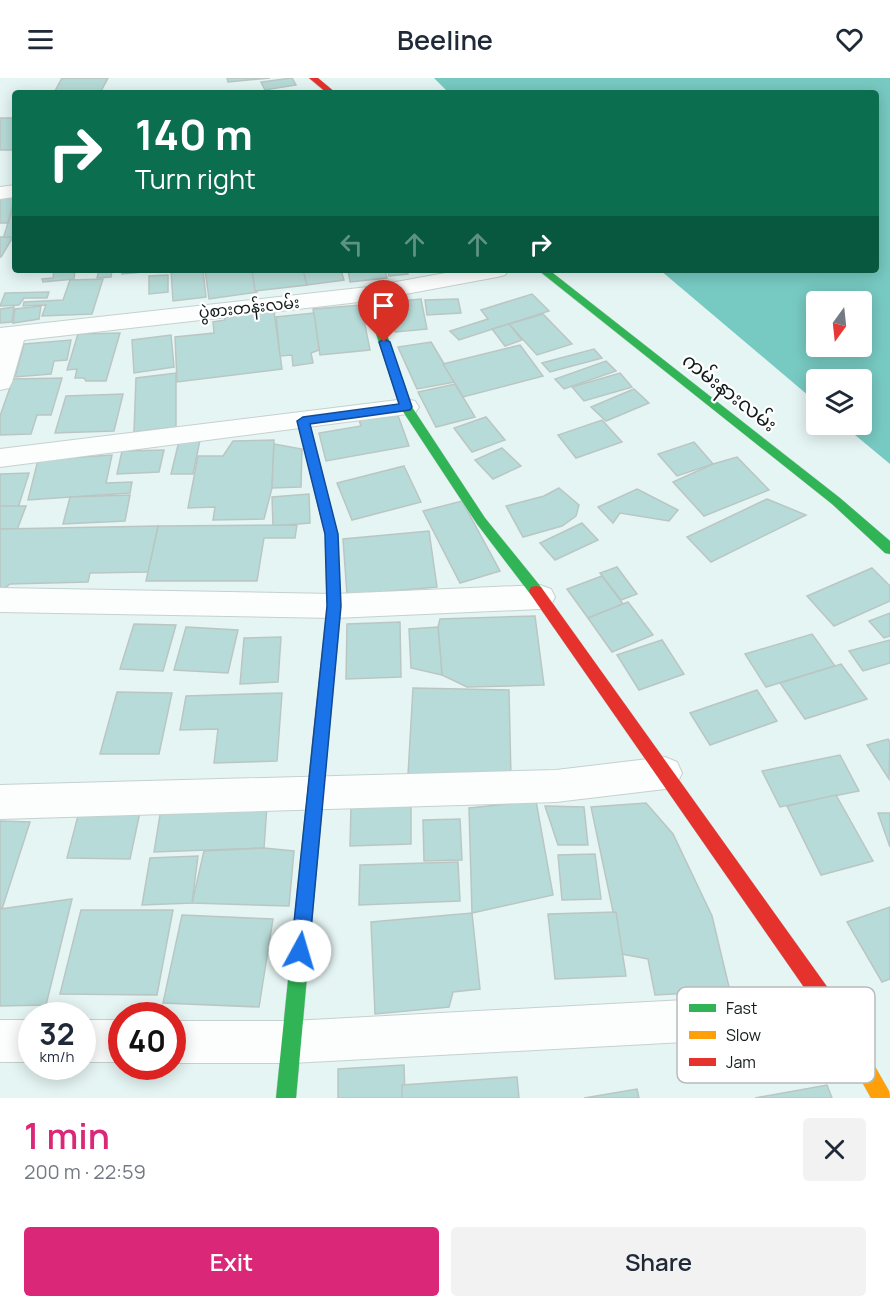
<!DOCTYPE html>
<html lang="en">
<head>
<meta charset="utf-8">
<style>
	:root { --surface:#fff; --page:#f2f2f3; --text:#1f2937; --muted:#747a83; --accent:#db2777 }
	body { margin:0; font-family:Manrope,"Noto Sans Myanmar",sans-serif; background:var(--page); color:var(--text); height:100vh; display:flex; flex-direction:column; font-size:22px; white-space:nowrap }
	* { box-sizing:border-box; margin:0 }
	p { font-size:20px; color:var(--muted) }
	.icon { flex:none; width:33px; height:33px; fill:none; stroke:currentColor; stroke-width:2; stroke-linecap:round; stroke-linejoin:round }
	.map { position:relative; height:1020px; overflow:hidden }
	.details { display:flex; flex-direction:column; background:var(--surface); flex:1 }
	.details>* { flex:none }
	.banner { position:absolute; left:12px; top:12px; width:867px; height:183px; border-radius:6px; box-shadow:0 3px 15px #0003; background:#0b6e4f; color:#fff; overflow:hidden }
	.needle { width:39px; rotate:195deg }
	.buttons { position:absolute; left:806px; top:213px; display:grid; gap:12px }
	.buttons a { display:grid; place-items:center; width:66px; height:66px; border-radius:6px; background:var(--surface); box-shadow:0 3px 15px #0003; font-size:30px }
	.speed { position:absolute; left:18px; top:924px; display:flex; gap:12px; font-size:30px; font-weight:700; text-align:center }
	.speed>* { display:grid; place-content:center; width:78px; height:78px; border-radius:50%; background:var(--surface); box-shadow:0 3px 15px #0003; line-height:1 }
	.speed small { font-size:15px; font-weight:400 }
	.speed .limit { border:9px solid #d22; background:#fff; color:#111 }
	.pin { position:absolute; display:grid; place-items:center; width:51px; height:51px; color:#fff; margin:-62px -26px; border-radius:50% 50% 50% 0; rotate:-45deg; box-shadow:0 0 6px #0007 }
	.pin .icon { rotate:45deg }
	.me { position:absolute; width:66px; margin:-33px; rotate:6deg; stroke-linejoin:round; filter:drop-shadow(0 0 4px #0008) }
	.turn { display:flex; align-items:center; gap:21px; height:126px; padding:0 24px; font-size:27px }
	.turn .icon { width:78px; height:78px; stroke-width:2.5 }
	.turn b { display:block; font-size:42px; line-height:51px }
	.lanes { display:flex; align-items:center; height:57px; padding:0 24px; background:#0003; justify-content:center; gap:30px; direction:ltr }
	.lanes .off { opacity:.35 }
	.round { display:grid; place-items:center; flex:none; width:63px; height:63px; border-radius:6px; background:var(--page) }
	.head { display:flex; align-items:center; justify-content:space-between; height:102px; padding:0 24px }
	h1 { font-size:36px; font-weight:600; line-height:45px; color:var(--accent) }
	.action { display:flex; gap:12px; margin-top:auto; padding:12px 24px }
	.action a { flex:1; height:69px; border-radius:6px; background:var(--accent); color:#fff; font-size:24px; font-weight:600; line-height:69px; text-align:center }
	.action a+a { background:var(--page); color:var(--text) }
	header { display:flex; justify-content:space-between; align-items:center; height:78px; padding:0 24px; background:var(--surface); font-size:27px; font-weight:600 }
	.map>svg:first-child { display:block }
</style>
</head>
<body>
<header><svg class="icon" aria-label="menu" viewBox="0 0 24 24"><path d="M4 6h16M4 12h16M4 18h16"/></svg>Beeline<svg class="icon" aria-label="heart" viewBox="0 0 24 24"><path d="M12 20l-8-8c-3-5 5-10 8-4 3-6 11-1 8 4z"/></svg></header>
<div class="map">
<svg width="890" height="1020" viewBox="0 0 890 1020">
	<rect width="100%" height="100%" fill="#e5f5f3"/>
	<path fill="#77cac2" fill-rule="evenodd" d="M434,0H890V386L843,347L861,346V302H816V324L660,192H876V15H449ZM816,224H861V268H816Z"/>
	<g fill="#b7dbd8" stroke="#bac6c4" stroke-width="1.5">
		<polygon points="62,0 108,0 101,13 55,13"/>
		<polygon points="227,0 270,0 228,4"/>
		<polygon points="292,0 296,7 265,12 261,4"/>
		<rect x="0" y="40" width="15" height="32"/>
		<polygon points="15,117 8,145 0,145 0,118"/>
		<polygon points="15,123 15,159 3,161"/>
		<polygon points="0,159 13,159 1,179 0,179"/>
		<polygon points="54,192 75,192 74,201 43,204 42,201 53,200"/>
		<polygon points="99,192 112,192 111,199 97,200"/>
		<polygon points="133,192 166,192 122,196 123,193"/>
		<polygon points="171,192 203,192 206,219 173,223"/>
		<polygon points="205,192 252,192 257,214 209,221"/>
		<polygon points="252,192 304,192 307,207 255,213"/>
		<polygon points="303,192 341,192 344,202 307,207"/>
		<polygon points="348,192 385,192 387,200 350,204"/>
		<polygon points="387,192 407,192 408,196 389,198"/>
		<polygon points="168,197 168,214 149,216 149,198"/>
		<polygon points="103,201 92,236 42,238 46,227 23,228 24,224 63,222 70,202"/>
		<polygon points="49,214 47,220 24,220 19,227 0,228 5,215"/>
		<polygon points="532,216 549,233 459,262 450,253 488,241 481,232"/>
		<polygon points="421,221 427,251 395,254 389,224"/>
		<polygon points="458,221 461,235 427,237 425,222"/>
		<polygon points="273,226 282,291 177,304 175,259 214,255 213,244 225,242 224,234"/>
		<polygon points="361,227 370,272 320,277 313,231"/>
		<polygon points="41,228 39,241 13,245 15,231"/>
		<polygon points="14,229 12,244 0,245 0,231"/>
		<polygon points="314,235 319,272 311,275 313,285 293,288 292,277 280,278 276,239"/>
		<polygon points="543,236 572,266 537,277 509,246"/>
		<polygon points="509,246 522,262 505,268 492,251"/>
		<polygon points="120,255 106,303 86,303 84,300 75,300 77,291 67,292 78,256"/>
		<polygon points="171,257 174,289 134,295 132,262"/>
		<polygon points="71,262 67,282 54,283 51,296 15,299 24,266"/>
		<polygon points="431,264 455,304 417,311 398,269"/>
		<polygon points="520,267 543,298 463,319 443,286"/>
		<polygon points="594,271 602,280 550,294 542,285"/>
		<polygon points="606,283 616,293 564,311 555,301"/>
		<polygon points="176,295 176,349 134,354 136,300"/>
		<polygon points="620,295 632,309 584,323 572,309"/>
		<polygon points="62,300 51,337 37,337 31,356 0,357 0,338 13,301"/>
		<polygon points="455,306 475,339 436,349 418,314"/>
		<polygon points="634,311 649,325 606,343 591,329"/>
		<polygon points="123,316 114,353 55,355 66,318"/>
		<polygon points="396,332 409,368 326,383 319,355 361,348 358,339"/>
		<polygon points="486,339 505,362 472,374 454,350"/>
		<polygon points="602,342 622,364 576,380 558,357"/>
		<polygon points="200,362 193,396 171,396 179,363"/>
		<polygon points="274,362 272,410 264,441 213,442 215,429 188,430 198,378 223,378 233,363"/>
		<polygon points="694,364 713,386 677,398 658,376"/>
		<polygon points="274,366 302,371 301,409 272,410"/>
		<polygon points="502,370 521,388 493,401 475,382"/>
		<polygon points="164,372 159,394 117,396 122,373"/>
		<polygon points="112,377 106,405 132,404 130,415 28,422 38,382"/>
		<polygon points="737,379 769,412 704,438 673,404 713,386"/>
		<polygon points="404,388 421,424 352,442 337,405"/>
		<polygon points="29,395 18,430 0,430 0,396"/>
		<polygon points="559,410 579,427 576,438 562,448 523,459 506,428 544,418"/>
		<polygon points="637,411 678,432 669,443 620,435 613,445 598,429"/>
		<polygon points="309,416 310,445 273,448 272,419"/>
		<polygon points="130,417 125,443 63,446 70,419"/>
		<polygon points="767,421 806,437 711,484 687,459"/>
		<polygon points="462,423 500,493 460,505 423,433"/>
		<polygon points="0,428 26,428 17,452 0,451"/>
		<polygon points="582,445 598,462 555,482 540,465"/>
		<polygon points="297,447 295,460 264,460 257,503 146,503 158,448"/>
		<polygon points="158,448 148,494 90,495 88,504 10,506 0,514 0,451"/>
		<polygon points="429,453 437,509 347,517 343,461"/>
		<polygon points="617,489 637,516 621,522 600,495"/>
		<polygon points="872,490 890,508 890,523 834,548 807,518"/>
		<polygon points="602,498 623,526 588,540 567,511"/>
		<polygon points="628,524 653,557 612,574 588,540"/>
		<polygon points="890,535 890,558 884,560 869,543"/>
		<polygon points="535,538 544,607 467,609 442,597 438,549 440,541"/>
		<polygon points="400,544 401,599 346,601 347,546"/>
		<polygon points="134,546 176,547 163,593 120,591"/>
		<polygon points="186,549 238,552 228,595 174,592"/>
		<polygon points="438,549 442,597 411,590 409,551"/>
		<polygon points="812,556 835,588 766,609 745,576"/>
		<polygon points="281,559 278,604 240,606 244,560"/>
		<polygon points="662,562 684,596 639,612 617,577"/>
		<polygon points="890,562 890,585 863,593 849,573"/>
		<polygon points="841,586 867,621 805,641 780,605"/>
		<polygon points="413,610 509,612 511,700 408,697"/>
		<polygon points="757,612 777,643 710,667 690,635"/>
		<polygon points="117,614 172,615 159,676 100,676"/>
		<polygon points="282,615 277,683 214,685 218,651 180,652 186,618"/>
		<polygon points="888,661 890,664 889,701 867,667"/>
		<polygon points="840,677 859,713 780,729 762,693"/>
		<polygon points="836,717 873,783 821,797 787,728"/>
		<polygon points="536,723 553,817 472,835 469,730"/>
		<polygon points="646,725 673,756 712,838 730,913 655,917 648,881 622,876 591,729"/>
		<polygon points="267,727 264,770 154,774 161,731"/>
		<polygon points="411,728 411,766 350,768 351,729"/>
		<polygon points="545,728 584,729 588,767 558,767"/>
		<polygon points="79,734 140,734 130,781 67,780"/>
		<polygon points="878,735 890,735 890,769"/>
		<polygon points="460,741 462,782 424,783 423,742"/>
		<polygon points="0,743 30,744 2,831 0,831"/>
		<polygon points="264,770 294,773 289,828 192,825 204,773"/>
		<polygon points="595,776 601,821 562,822 558,777"/>
		<polygon points="198,778 192,825 142,827 150,780"/>
		<polygon points="458,784 460,823 359,827 360,787"/>
		<polygon points="72,821 46,927 0,928 0,831"/>
		<polygon points="890,829 890,901 882,904 847,844"/>
		<polygon points="81,832 173,832 157,917 60,916"/>
		<polygon points="616,834 626,898 555,901 548,836"/>
		<polygon points="472,835 480,911 453,914 449,929 375,936 371,844"/>
		<polygon points="182,837 273,841 259,929 163,925"/>
		<polygon points="404,987 405,1020 338,1020 338,991"/>
		<polygon points="517,999 519,1020 402,1020 402,1007"/>
		<polygon points="827,1007 832,1020 755,1020"/>
		<polygon points="637,1011 639,1020 584,1020"/>
	</g>
	<g fill="none" stroke-linecap="round" stroke-linejoin="round">
		<defs>
			<g id="street">
				<polygon points="15,107 15,119 0,121 0,109"/>
				<polygon points="462,192 508,192 505,197 497,199 368,223 24,262 12,304 9,310 0,312 0,250 368,209"/>
				<polygon points="406,321 415,323 419,329 415,335 0,389 0,371"/>
				<polygon points="540,507 551,511 555,519 551,527 540,531 334,540 0,534 0,510 334,516"/>
				<polygon points="665,679 677,684 682,695 677,706 665,711 556,724 0,741 0,707 556,692"/>
				<polygon points="834,914 848,921 855,935 848,949 834,956 292,985 172,985 172,943 292,943"/>
				<rect x="0" y="942" width="32" height="42"/>
				<rect x="82" y="942" width="40" height="42"/>
			</g>
			<g id="fast">
				<polygon points="538,192 549,192 840,420 890,463 890,476 885,475 832,426"/>
				<polygon points="368,213 373,216 412,329 485,440 541,509 543,513 541,517 531,517 477,446 400,329 363,216"/>
				<polygon points="320,660 325,662 328,667 296,1020 276,1020 312,667 315,662"/>
			</g>
			<polygon id="slow" points="831,922 838,924 889,1013 890,1020 871,1020 822,931 824,924"/>
			<g id="jam">
				<polygon points="309,0 318,0 336,15 327,15"/>
				<polygon points="303,339 309,343 337,456 341,528 328,667 325,672 320,674 315,672 312,667 327,528 325,456 297,343"/>
				<polygon points="536,508 541,509 838,924 840,931 838,938 831,940 824,938 531,517 529,513 531,509"/>
			</g>
		</defs>
		<use href="#street" stroke="#c5d1cf" stroke-width="2"/>
		<use href="#fast" stroke="#c5d1cf" stroke-width="1"/>
		<use href="#slow" stroke="#c5d1cf" stroke-width="1"/>
		<use href="#jam" stroke="#c5d1cf" stroke-width="1"/>
		<use href="#street" fill="#fbfefd" fill-rule="evenodd"/>
		<use href="#fast" fill="#30b455" fill-rule="evenodd"/>
		<use href="#slow" fill="#ff9f0a" fill-rule="evenodd"/>
		<use href="#jam" fill="#e5322d" fill-rule="evenodd"/>
	</g>
	<polygon fill="#1a73e8" stroke="#114b97" stroke-width="1.5" points="384,261 390,264 412,329 410,332 310,346 338,456 341,528 309,873 307,879 300,882 294,879 291,873 327,528 325,456 297,343 303,339 399,326 379,264"/>
	<g text-anchor="middle" dominant-baseline="central" stroke-width="4.5" stroke-linejoin="round" paint-order="stroke">
		<g font-size="16" fill="#111b1a" stroke="#fff">
			<text transform="translate(249 229) rotate(-6)">ပွဲစားတန်းလမ်း</text>
		</g>
		<g font-size="20" fill="#111b1a" stroke="#fff">
			<text transform="translate(730 314) rotate(38)">ကမ်းနားလမ်း</text>
		</g>
	</g>
	<rect x="677" y="909" width="198" height="96" rx="9" fill="#fff" stroke="#b8bbba" stroke-width="1.5"/>
	<rect x="689" y="926" width="27" height="8" fill="#30b455"/>
	<rect x="689" y="953" width="27" height="8" fill="#ff9f0a"/>
	<rect x="689" y="980" width="27" height="8" fill="#e5322d"/>
	<g font-size="16" fill="#111b1a">
		<text x="726" y="936">Fast</text>
		<text x="726" y="963">Slow</text>
		<text x="726" y="990">Jam</text>
	</g>
</svg>
<div class="buttons">
<a><svg class="needle" viewBox="-14 -14 28 28"><path d="M0-13l5 13h-10z" fill="#e53935"/><path d="M0 13l5-13h-10z" fill="#747a83"/></svg></a>
<a><svg class="icon" aria-label="layers" viewBox="0 0 24 24"><path d="M12 4l9 5-9 5-9-5zM3 14l9 5 9-5"/></svg></a>
</div>
<div class="speed"><div>32<small>km/h</small></div><div class="limit">40</div></div>
<div class="pin" style="left:384px;top:264px;background:#d93025"><svg class="icon" aria-label="arrive" viewBox="0 0 24 24"><path d="M6 21V4h12l-3 4 3 4H6"/></svg></div>
<svg class="me" style="left:300px;top:873px" viewBox="-20 -20 40 40"><circle r="19" fill="#fff"/><path d="M0-13L10 11 0 6-10 11z" fill="#1a73e8"/></svg>
<div class="banner">
<div class="turn"><svg class="icon" aria-label="right" viewBox="0 0 24 24"><path d="M7 20v-9h11M14 6l5 5-5 5"/></svg><div><b>140 m</b>Turn right</div></div>
<div class="lanes"><svg class="icon off" aria-label="left" viewBox="0 0 24 24"><path d="M17 20v-9H6M10 6l-5 5 5 5"/></svg><svg class="icon off" aria-label="ahead" viewBox="0 0 24 24"><path d="M12 20V5M6 11l6-6 6 6"/></svg><svg class="icon off" aria-label="ahead" viewBox="0 0 24 24"><path d="M12 20V5M6 11l6-6 6 6"/></svg><svg class="icon" aria-label="right" viewBox="0 0 24 24"><path d="M7 20v-9h11M14 6l5 5-5 5"/></svg></div>
</div>
</div>
<section class="details">
<div class="head"><div><h1>1 min</h1><p>200 m · 22:59</p></div><a class="round"><svg class="icon" aria-label="close" viewBox="0 0 24 24"><path d="M6 6l12 12M18 6L6 18"/></svg></a></div>
<div class="action"><a>Exit</a><a>Share</a></div>
</section>
</body>
</html>
